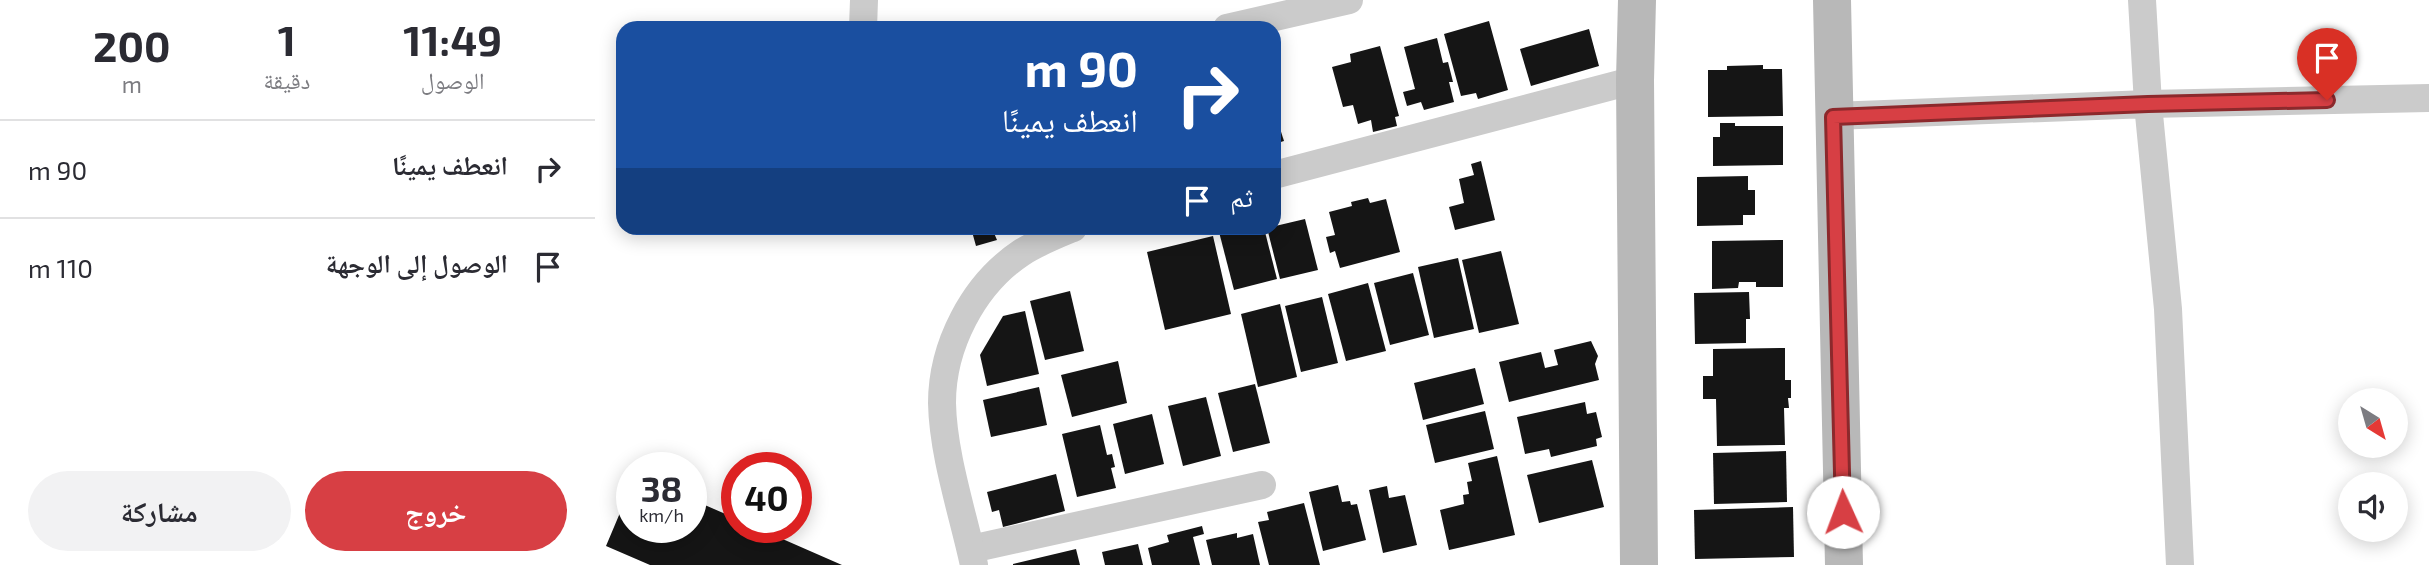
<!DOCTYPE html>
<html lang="ar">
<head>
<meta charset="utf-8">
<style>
	:root { --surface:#fff; --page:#f2f2f3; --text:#2b2b33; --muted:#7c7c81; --line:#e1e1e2; --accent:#d73f44 }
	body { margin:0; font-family:"Exo 2","Noto Naskh Arabic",sans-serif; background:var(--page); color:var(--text); direction:rtl; height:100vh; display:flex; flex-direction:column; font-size:26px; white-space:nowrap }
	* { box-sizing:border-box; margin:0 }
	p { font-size:23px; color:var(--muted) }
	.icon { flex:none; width:38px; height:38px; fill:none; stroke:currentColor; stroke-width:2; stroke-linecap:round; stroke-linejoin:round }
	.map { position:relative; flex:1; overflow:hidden; direction:ltr }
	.side { display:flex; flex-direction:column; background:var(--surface); width:595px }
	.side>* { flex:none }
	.hud { position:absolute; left:21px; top:21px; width:665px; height:214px; border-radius:21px; box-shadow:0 4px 18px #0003; direction:rtl; background:#1a4fa0; color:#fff; overflow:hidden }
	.needle { width:46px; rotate:143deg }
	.fabs { position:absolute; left:1743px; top:388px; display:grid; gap:14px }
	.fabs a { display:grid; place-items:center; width:70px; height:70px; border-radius:50%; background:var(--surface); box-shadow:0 4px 18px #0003; font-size:35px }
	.speed { position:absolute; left:21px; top:452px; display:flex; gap:14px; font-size:35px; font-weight:700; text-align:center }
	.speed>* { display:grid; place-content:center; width:91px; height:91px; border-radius:50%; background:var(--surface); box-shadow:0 4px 18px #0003; line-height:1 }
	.speed small { font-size:18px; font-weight:400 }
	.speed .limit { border:10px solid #d22; background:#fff; color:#111 }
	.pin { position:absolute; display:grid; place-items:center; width:60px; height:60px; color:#fff; margin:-72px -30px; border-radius:50% 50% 50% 0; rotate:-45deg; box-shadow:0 0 7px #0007 }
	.pin .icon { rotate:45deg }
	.me { position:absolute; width:77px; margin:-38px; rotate:358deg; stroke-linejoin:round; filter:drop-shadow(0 0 5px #0008) }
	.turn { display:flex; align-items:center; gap:24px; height:147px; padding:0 28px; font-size:32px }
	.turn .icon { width:91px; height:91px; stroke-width:2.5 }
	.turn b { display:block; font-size:49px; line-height:60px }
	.then { display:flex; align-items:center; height:66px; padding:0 28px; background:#0003; gap:14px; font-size:26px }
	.eta { display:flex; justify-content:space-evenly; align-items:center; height:119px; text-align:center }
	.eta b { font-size:42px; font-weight:700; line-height:49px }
	.action { display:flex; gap:14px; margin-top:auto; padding:14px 28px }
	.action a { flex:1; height:80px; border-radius:42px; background:var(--accent); color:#fff; font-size:28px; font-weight:700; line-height:80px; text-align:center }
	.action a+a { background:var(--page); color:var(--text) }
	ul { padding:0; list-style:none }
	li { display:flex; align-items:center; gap:21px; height:98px; padding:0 28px; border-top:2px solid var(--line) }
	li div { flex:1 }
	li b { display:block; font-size:26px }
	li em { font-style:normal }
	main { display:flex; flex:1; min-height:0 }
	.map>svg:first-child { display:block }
</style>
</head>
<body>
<main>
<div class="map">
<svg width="1834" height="565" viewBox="0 0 1834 565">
	<rect width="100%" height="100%" fill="#fff"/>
	<g fill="#151515">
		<polygon points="894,21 913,90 883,99 881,93 866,96 849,34"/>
		<polygon points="994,29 1004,66 936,86 925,49"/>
		<polygon points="842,38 848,63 853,62 858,82 854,82 859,102 829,110 826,102 812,106 808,92 820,89 809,47"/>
		<polygon points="785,46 804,116 800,117 802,126 778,132 776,120 763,124 758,105 748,107 737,67 756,62 755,54"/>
		<polygon points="1168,65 1168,69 1187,69 1188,116 1113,117 1113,70 1132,70 1132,66"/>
		<polygon points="679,110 689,141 679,144"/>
		<polygon points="1125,123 1140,123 1140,126 1188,126 1188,165 1118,166 1118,137 1125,137"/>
		<polygon points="886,161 900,220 860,230 854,207 869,203 864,179 879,175 876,164"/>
		<polygon points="1153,176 1153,190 1160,190 1160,215 1148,215 1148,225 1102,226 1102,177"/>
		<polygon points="773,198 775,203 791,199 805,252 745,268 740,251 735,253 731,237 740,235 734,212 757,206 756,202"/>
		<polygon points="710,219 723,270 685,279 672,228"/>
		<polygon points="376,228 416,228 399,233 402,240 381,246"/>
		<polygon points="623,228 669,228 682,279 639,290"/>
		<polygon points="618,236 636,314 570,330 552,252"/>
		<polygon points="1188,240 1188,287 1161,287 1161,282 1144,282 1143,288 1117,289 1117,241"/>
		<polygon points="906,251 924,324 884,333 867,260"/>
		<polygon points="863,258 879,329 839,338 823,267"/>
		<polygon points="818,273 834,335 795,345 779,283"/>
		<polygon points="773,283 791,351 751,361 733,294"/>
		<polygon points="475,291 489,351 450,360 435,301"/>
		<polygon points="1154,292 1155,319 1151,319 1151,343 1100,344 1099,293"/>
		<polygon points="727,297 743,363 706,372 690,306"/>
		<polygon points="685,304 702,377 663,387 646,314"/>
		<polygon points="430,311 444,374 392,386 385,355 408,316"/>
		<polygon points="996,341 1003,356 1000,364 1004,380 914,402 904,362 946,352 950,368 963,365 959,350"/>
		<polygon points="1190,348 1190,380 1196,380 1196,398 1193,398 1194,408 1189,408 1190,445 1122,446 1121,399 1108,399 1108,376 1118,376 1118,349"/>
		<polygon points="523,361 532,403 477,417 466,375"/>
		<polygon points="880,368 889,404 828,420 819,383"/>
		<polygon points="660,384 675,443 638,452 623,393"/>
		<polygon points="444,387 452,425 396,437 388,400"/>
		<polygon points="611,397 626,456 588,466 573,406"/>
		<polygon points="990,402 992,414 1001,412 1007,437 1001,439 1002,446 956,457 954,449 930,454 922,417"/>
		<polygon points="890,411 899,449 840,463 831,425"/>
		<polygon points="557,414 569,464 530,474 518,424"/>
		<polygon points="505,425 512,455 517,454 520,467 516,468 521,488 482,497 467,434"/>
		<polygon points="1191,451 1192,502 1119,504 1118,453"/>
		<polygon points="902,456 920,535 854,550 845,510 869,504 868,495 874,494 872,482 877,481 873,463"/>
		<polygon points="997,460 1009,507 944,523 932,475"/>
		<polygon points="461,474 470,511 408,527 404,510 397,512 392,492"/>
		<polygon points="743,485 747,502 755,501 756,505 762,504 771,540 728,551 714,492"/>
		<polygon points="792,486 794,498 810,495 822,545 788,553 774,490"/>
		<polygon points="96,499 142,519 142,527 160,527 247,565 55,565 11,546 30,501 37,504 37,527 96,527"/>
		<polygon points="709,503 725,565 674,565 663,522 674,520 672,512"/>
		<polygon points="1198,507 1199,557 1100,559 1099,510"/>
		<polygon points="607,526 609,534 598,537 605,565 557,565 553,548 574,542 572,535"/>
		<polygon points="642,533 642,538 658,534 665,565 617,565 611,540"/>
		<polygon points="543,544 548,565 510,565 507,552"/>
		<polygon points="481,549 485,565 418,565 418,564"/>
	</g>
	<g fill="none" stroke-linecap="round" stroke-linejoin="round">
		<g stroke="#cbcbcb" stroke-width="28">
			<polyline points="1547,0 1553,104 1834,98"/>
			<polyline points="268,28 269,0"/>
			<polyline points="632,28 754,0"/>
			<polyline points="1238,116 1553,104 1573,309 1585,565"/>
			<polyline points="679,175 1040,80"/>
			<polyline points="376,549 667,485"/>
			<path d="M379,565C368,514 348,455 347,403C347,346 378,285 426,253C441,243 461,235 478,228"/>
		</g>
		<g stroke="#b8b8b8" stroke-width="38">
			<polyline points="1042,0 1040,80 1044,565"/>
			<polyline points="1237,0 1249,565"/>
		</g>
	</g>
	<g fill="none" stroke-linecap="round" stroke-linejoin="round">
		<defs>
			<polyline id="route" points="1248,512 1238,117 1553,104 1732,100"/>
		</defs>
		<use href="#route" stroke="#8c292c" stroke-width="18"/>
		<use href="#route" stroke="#d73f44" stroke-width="12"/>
	</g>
</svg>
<div class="fabs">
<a><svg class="needle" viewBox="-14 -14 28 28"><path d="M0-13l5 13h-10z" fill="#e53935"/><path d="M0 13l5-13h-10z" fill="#7c7c81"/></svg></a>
<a><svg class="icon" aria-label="sound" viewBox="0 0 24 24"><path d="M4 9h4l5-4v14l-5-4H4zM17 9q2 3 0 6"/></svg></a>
</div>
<div class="speed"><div>38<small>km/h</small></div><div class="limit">40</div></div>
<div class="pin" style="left:1732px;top:100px;background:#d93025"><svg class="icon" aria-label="arrive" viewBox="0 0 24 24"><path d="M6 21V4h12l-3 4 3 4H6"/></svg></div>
<svg class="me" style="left:1248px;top:512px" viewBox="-20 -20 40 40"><circle r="19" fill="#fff"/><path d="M0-13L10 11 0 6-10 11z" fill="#d73f44"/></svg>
<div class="hud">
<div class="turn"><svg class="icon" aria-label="right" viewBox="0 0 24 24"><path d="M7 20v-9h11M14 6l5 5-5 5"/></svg><div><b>90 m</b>انعطف يمينًا</div></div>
<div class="then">ثم<svg class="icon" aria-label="arrive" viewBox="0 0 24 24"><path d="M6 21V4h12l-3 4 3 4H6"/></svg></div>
</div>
</div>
<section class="side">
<div class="eta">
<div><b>11:49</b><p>الوصول</p></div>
<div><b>1</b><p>دقيقة</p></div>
<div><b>200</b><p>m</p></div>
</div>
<ul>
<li><svg class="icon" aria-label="right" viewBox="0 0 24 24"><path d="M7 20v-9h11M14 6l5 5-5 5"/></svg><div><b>انعطف يمينًا</b></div><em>90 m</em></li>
<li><svg class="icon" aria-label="arrive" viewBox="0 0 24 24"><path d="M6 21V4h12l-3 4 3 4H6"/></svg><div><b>الوصول إلى الوجهة</b></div><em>110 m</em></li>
</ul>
<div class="action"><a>خروج</a><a>مشاركة</a></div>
</section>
</main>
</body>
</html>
